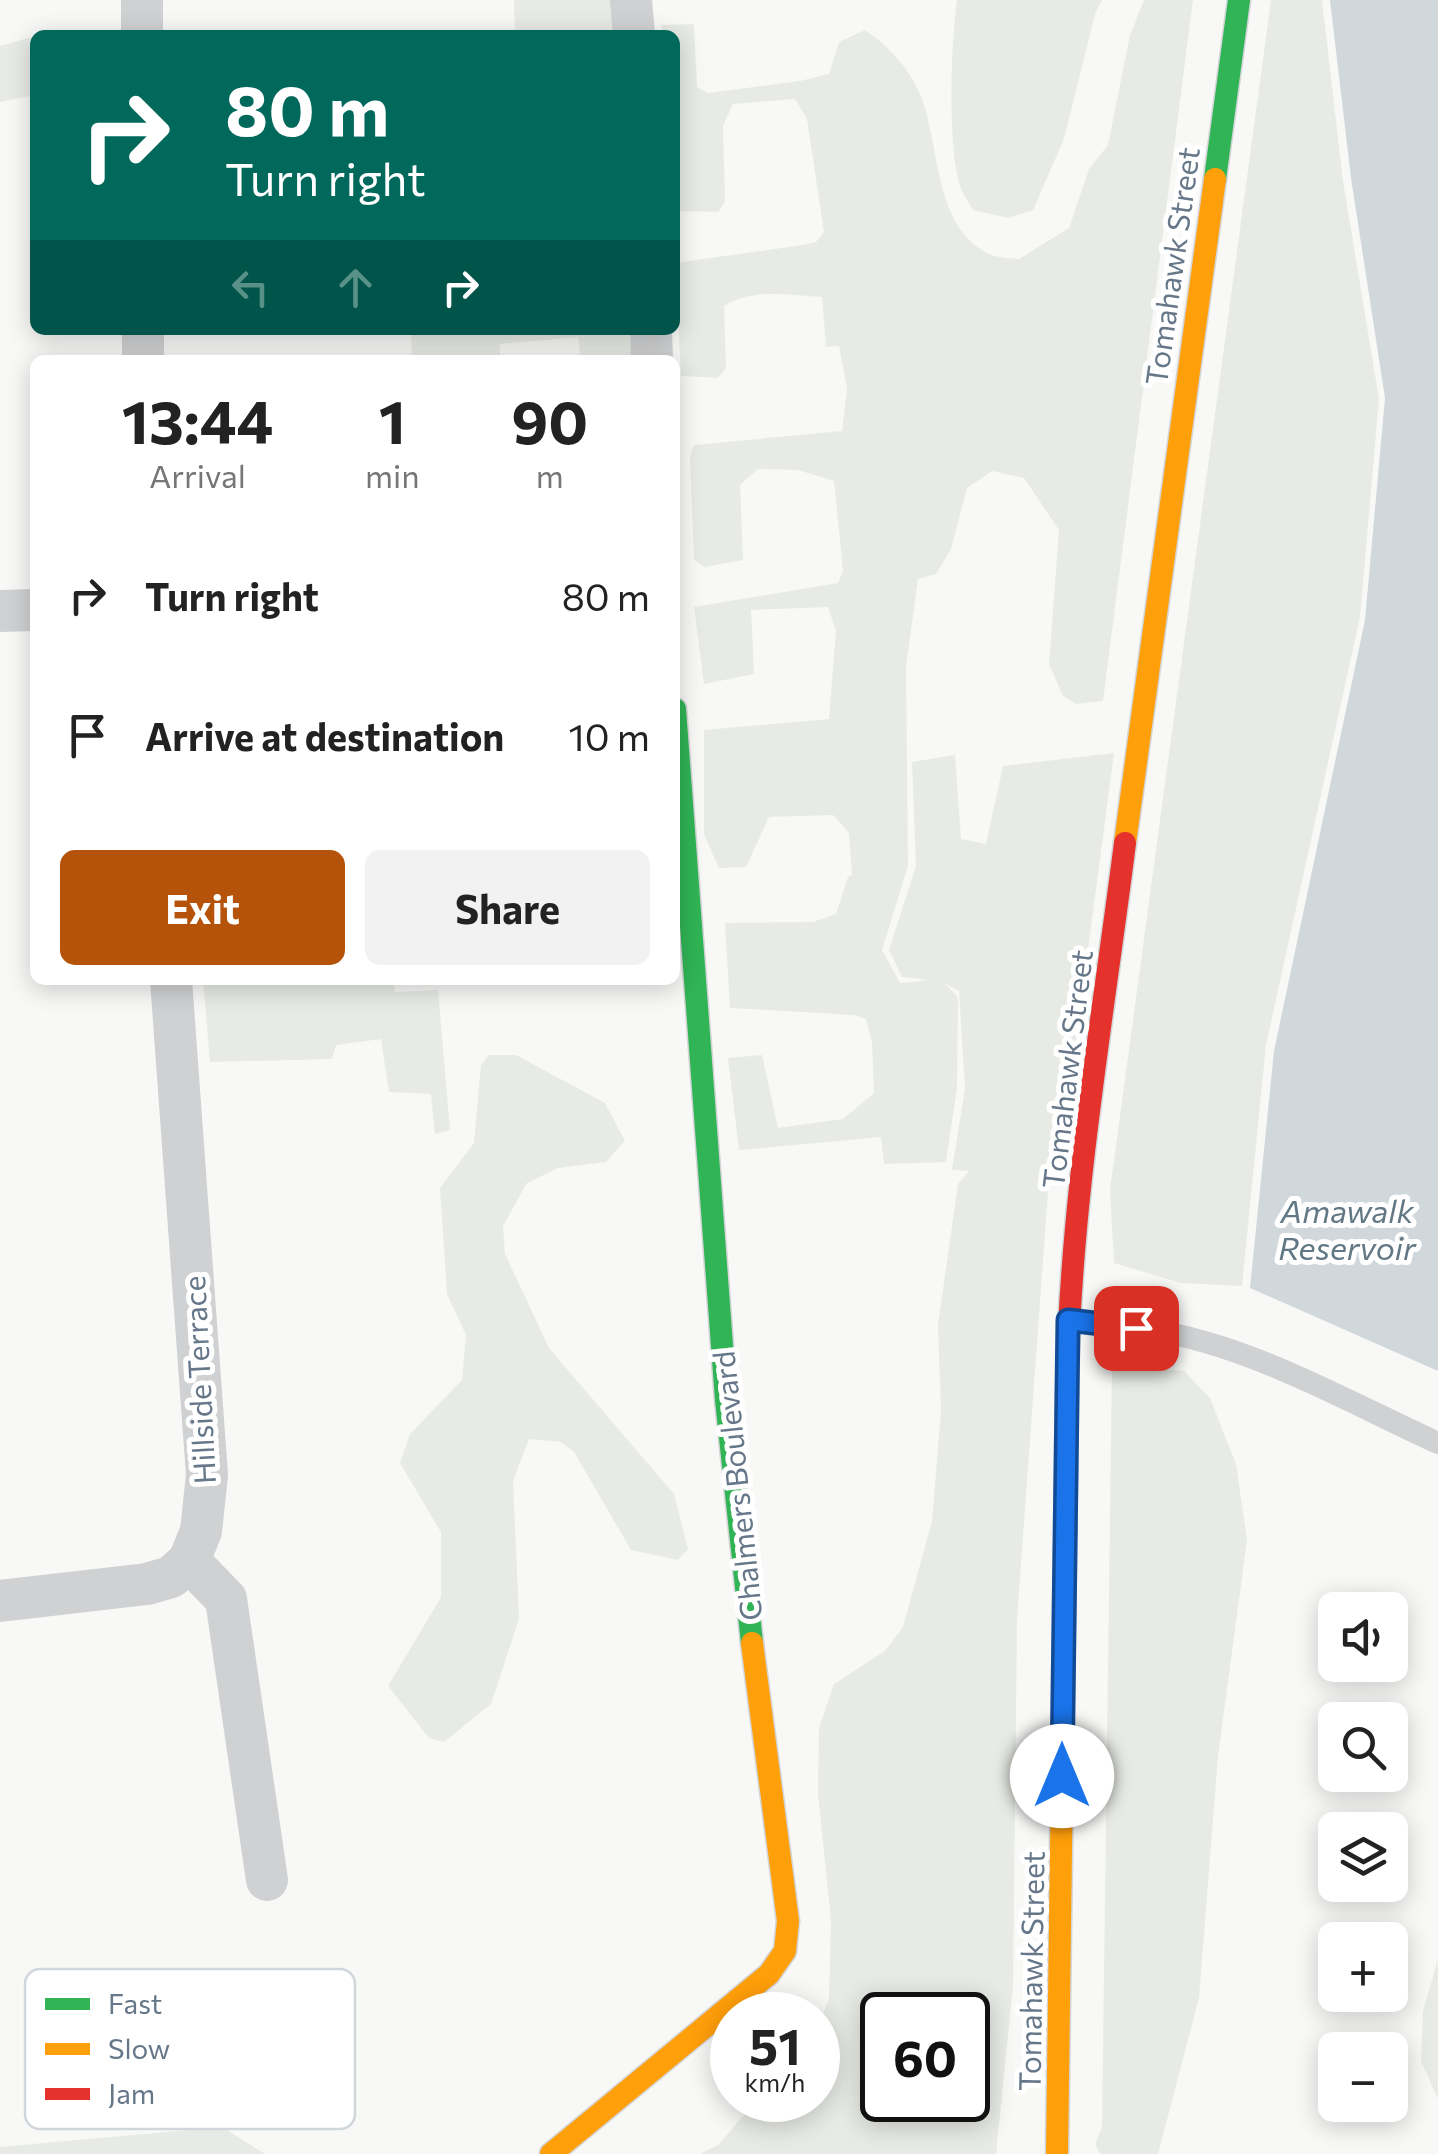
<!DOCTYPE html>
<html lang="en">
<head>
<meta charset="utf-8">
<style>
	:root { --surface:#fff; --page:#f2f2f2; --text:#222; --muted:#767676; --accent:#b45309 }
	body { margin:0; font-family:Commissioner,sans-serif; background:var(--page); color:var(--text); height:100vh; display:flex; flex-direction:column; font-size:38px; white-space:nowrap }
	* { box-sizing:border-box; margin:0 }
	p { font-size:32px; color:var(--muted) }
	.icon { flex:none; width:55px; height:55px; fill:none; stroke:currentColor; stroke-width:2; stroke-linecap:round; stroke-linejoin:round }
	.map { position:relative; flex:1; overflow:hidden }
	.sheet { position:absolute; left:30px; top:355px; width:650px; height:630px; display:flex; flex-direction:column; background:var(--surface); border-radius:15px; box-shadow:0 5px 25px #0003 }
	.sheet>* { flex:none }
	.top-card { position:absolute; left:30px; top:30px; width:650px; height:305px; border-radius:15px; box-shadow:0 5px 25px #0003; background:#00695c; color:#fff; overflow:hidden }
	.fabs { position:absolute; left:1318px; top:1592px; display:grid; gap:20px }
	.fabs a { display:grid; place-items:center; width:90px; height:90px; border-radius:15px; background:var(--surface); box-shadow:0 5px 25px #0003; font-size:50px }
	.speed { position:absolute; left:710px; top:1992px; display:flex; gap:20px; font-size:50px; font-weight:700; text-align:center }
	.speed>* { display:grid; place-content:center; width:130px; height:130px; border-radius:50%; background:var(--surface); box-shadow:0 5px 25px #0003; line-height:1 }
	.speed small { font-size:25px; font-weight:400 }
	.speed .limit { border:5px solid #111; border-radius:15px; background:#fff; color:#111 }
	.pin { position:absolute; display:grid; place-items:center; width:85px; height:85px; color:#fff; margin:-42px; border-radius:20px; box-shadow:0 5px 15px #0006 }
	.me { position:absolute; width:110px; margin:-55px; rotate:0deg; stroke-linejoin:round; filter:drop-shadow(0 0 8px #0008) }
	.turn { display:flex; align-items:center; gap:35px; height:210px; padding:0 30px; font-size:45px }
	.turn .icon { width:130px; height:130px; stroke-width:2.5 }
	.turn b { display:block; font-size:70px; line-height:85px }
	.lanes { display:flex; align-items:center; height:95px; padding:0 30px; background:#0003; justify-content:center; gap:50px; direction:ltr }
	.lanes .off { opacity:.35 }
	.eta { display:flex; justify-content:space-evenly; align-items:center; height:170px; text-align:center }
	.eta b { font-size:60px; font-weight:700; line-height:70px }
	.button { display:flex; gap:20px; margin-top:auto; padding:20px 30px }
	.button a { flex:1; height:115px; border-radius:15px; background:var(--accent); color:#fff; font-size:40px; font-weight:700; line-height:115px; text-align:center }
	.button a+a { background:var(--page); color:var(--text) }
	ul { padding:0; list-style:none }
	li { display:flex; align-items:center; gap:30px; height:140px; padding:0 30px }
	li div { flex:1 }
	li b { display:block; font-size:38px }
	li em { font-style:normal }
	.map>svg:first-child { display:block }
</style>
</head>
<body>
<div class="map">
<svg width="1438" height="2154" viewBox="0 0 1438 2154">
	<rect width="100%" height="100%" fill="#f8f8f7"/>
	<g fill="#e8ebe5" fill-rule="evenodd">
		<polygon points="514,0 612,0 615,35 515,35"/>
		<path d="M957,0H1102L1095,14L1064,139L1033,210L1008,218L973,210C969,203 964,196 961,189C947,150 951,43 957,0Z"/>
		<path d="M1144,0H1193L1103,701L1076,704L1063,696L1049,664L1059,530L1024,478L992,471L967,488L951,549L936,574L918,579L906,667L908,866L882,950L900,983L930,980L902,977L889,950L916,866L912,762L955,755L961,839L986,844L1003,766L1114,753L1059,1170L1049,1178L1017,1619L1013,1986L996,2154H700L718,2145L757,2100H818V2025L829,1999L831,1920L818,1794L819,1728L834,1684L885,1651L903,1627L932,1521L941,1411L938,1325L958,1184L969,1171L952,1170L965,1088L959,991L944,983L958,997L957,1088L946,1162L884,1164L881,1137L739,1150L728,1058L762,1055L778,1128L843,1119L874,1093L872,1043L866,1019L854,1015L730,1008L725,923L813,922L836,914L848,877L852,875L849,833L833,815L769,817L746,867L719,868L704,834V730L829,719L836,631L828,607L751,610L754,674L704,684L694,607L838,583L843,571L834,481L798,470L758,469L740,485L743,560L705,567L694,560L690,457L694,445L842,431L847,389L839,346L826,347L822,297C790,295 752,288 724,306L726,368L718,378L681,376L675,263L803,245L816,242L824,232L807,119L795,99L733,104L723,126L725,202L718,212L675,211V35H663L661,25L694,24L697,87L708,93L800,81L829,74L839,42L865,30C888,45 909,68 920,94C941,144 932,226 989,254C997,258 1010,258 1019,259L1069,228L1089,169L1108,145L1130,35ZM882,2015H968V2100H882Z"/>
		<polygon points="1271,0 1322,0 1343,181 1379,399 1360,617 1266,1045 1242,1286 1181,1283 1114,1263 1110,1190"/>
		<polygon points="35,36 35,95 0,102 0,46"/>
		<polygon points="411,330 629,330 632,360 581,360 578,337 500,344 500,360 412,360"/>
		<polygon points="203,980 393,980 395,992 438,990 450,1130 435,1134 431,1094 389,1092 381,1039 336,1045 332,1059 210,1062"/>
		<polygon points="489,1055 516,1055 605,1103 625,1141 606,1162 558,1168 527,1183 503,1226 505,1254 549,1348 674,1494 688,1549 678,1560 631,1550 574,1452 561,1442 529,1439 513,1481 519,1619 491,1704 444,1742 429,1738 388,1686 441,1597 441,1532 400,1463 410,1434 462,1380 466,1335 447,1294 440,1188 474,1143 481,1065"/>
		<polygon points="1112,1364 1184,1371 1210,1398 1236,1464 1247,1540 1218,1756 1199,1998 1158,2154 1100,2154 1095,2144 1102,2128"/>
		<polygon points="1438,1959 1438,2099 1421,2061 1423,2011"/>
		<polygon points="222,2127 265,2154 0,2154 0,2147"/>
	</g>
	<polygon fill="#d1d8dc" points="1330,0 1438,0 1438,1371 1250,1288 1274,1051 1365,620 1385,398 1351,178"/>
	<g fill="none" stroke-linecap="round" stroke-linejoin="round">
		<defs>
			<g id="fast">
				<polyline points="1215,179 1239,0"/>
				<polyline points="675,709 726,1400 752,1643"/>
			</g>
			<g id="slow">
				<polyline points="1125,843 1215,179"/>
				<polyline points="551,2154 769,1974 785,1951 788,1921 752,1643"/>
				<polyline points="1057,2154 1067,1393"/>
			</g>
			<path id="jam" d="M1067,1393C1069,1209 1102,1025 1125,843"/>
		</defs>
		<use href="#fast" stroke="#d3d5d6" stroke-width="25"/>
		<use href="#slow" stroke="#d3d5d6" stroke-width="25"/>
		<use href="#jam" stroke="#d3d5d6" stroke-width="25"/>
		<path stroke="#d0d1d2" stroke-width="22" d="M1068,1320C1114,1325 1160,1329 1205,1342C1280,1363 1366,1410 1438,1443"/>
		<g stroke="#d0d1d2" stroke-width="42">
			<polyline points="142,0 142,35"/>
			<polyline points="631,0 634,35"/>
			<polyline points="143,330 143,360"/>
			<polyline points="651,330 652,360"/>
			<polyline points="0,611 35,610"/>
			<polyline points="171,980 207,1475 201,1531 189,1561 226,1599 267,1880"/>
			<polyline points="0,1601 147,1584 171,1577 189,1561"/>
		</g>
		<use href="#fast" stroke="#30b455" stroke-width="22"/>
		<use href="#slow" stroke="#ff9f0a" stroke-width="22"/>
		<use href="#jam" stroke="#e5322d" stroke-width="22"/>
	</g>
	<g fill="none" stroke-linecap="round" stroke-linejoin="round">
		<defs>
			<polyline id="route" points="1062,1776 1068,1320 1136,1328"/>
		</defs>
		<use href="#route" stroke="#114b97" stroke-width="25"/>
		<use href="#route" stroke="#1a73e8" stroke-width="18"/>
	</g>
	<g text-anchor="middle" dominant-baseline="central" stroke-width="10" stroke-linejoin="round" paint-order="stroke">
		<g font-size="30" fill="#667789" stroke="#fff">
			<text transform="translate(1171 266) rotate(-82)">Tomahawk Street</text>
			<text transform="translate(1066 1069) rotate(-83)">Tomahawk Street</text>
			<text transform="translate(198 1380) rotate(-93)">Hillside Terrace</text>
			<text transform="translate(736 1486) rotate(-96)">Chalmers Boulevard</text>
			<text transform="translate(1030 1971) rotate(-89)">Tomahawk Street</text>
		</g>
		<g font-size="32" font-style="italic" fill="#627884" stroke="#fff">
			<text x="1347" y="1210">Amawalk<tspan x="1347" dy="37">Reservoir</tspan></text>
		</g>
	</g>
	<rect x="25" y="1969" width="330" height="160" rx="15" fill="#fff" stroke="#d1d6dc" stroke-width="2.5"/>
	<rect x="45" y="1998" width="45" height="12" fill="#30b455"/>
	<rect x="45" y="2043" width="45" height="12" fill="#ff9f0a"/>
	<rect x="45" y="2088" width="45" height="12" fill="#e5322d"/>
	<g font-size="28" fill="#667789">
		<text x="108" y="2014">Fast</text>
		<text x="108" y="2059">Slow</text>
		<text x="108" y="2104">Jam</text>
	</g>
</svg>
<div class="fabs">
<a><svg class="icon" aria-label="sound" viewBox="0 0 24 24"><path d="M4 9h4l5-4v14l-5-4H4zM17 9q2 3 0 6"/></svg></a>
<a><svg class="icon" aria-label="search" viewBox="0 0 24 24"><circle cx="10" cy="10" r="6"/><path d="M15 15l6 6"/></svg></a>
<a><svg class="icon" aria-label="layers" viewBox="0 0 24 24"><path d="M12 4l9 5-9 5-9-5zM3 14l9 5 9-5"/></svg></a>
<a>+</a>
<a>−</a>
</div>
<div class="speed"><div>51<small>km/h</small></div><div class="limit">60</div></div>
<div class="pin" style="left:1136px;top:1328px;background:#d93025"><svg class="icon" aria-label="arrive" viewBox="0 0 24 24"><path d="M6 21V4h12l-3 4 3 4H6"/></svg></div>
<svg class="me" style="left:1062px;top:1776px" viewBox="-20 -20 40 40"><circle r="19" fill="#fff"/><path d="M0-13L10 11 0 6-10 11z" fill="#1a73e8"/></svg>
<div class="top-card">
<div class="turn"><svg class="icon" aria-label="right" viewBox="0 0 24 24"><path d="M7 20v-9h11M14 6l5 5-5 5"/></svg><div><b>80 m</b>Turn right</div></div>
<div class="lanes"><svg class="icon off" aria-label="left" viewBox="0 0 24 24"><path d="M17 20v-9H6M10 6l-5 5 5 5"/></svg><svg class="icon off" aria-label="ahead" viewBox="0 0 24 24"><path d="M12 20V5M6 11l6-6 6 6"/></svg><svg class="icon" aria-label="right" viewBox="0 0 24 24"><path d="M7 20v-9h11M14 6l5 5-5 5"/></svg></div>
</div>
<section class="sheet">
<div class="eta">
<div><b>13:44</b><p>Arrival</p></div>
<div><b>1</b><p>min</p></div>
<div><b>90</b><p>m</p></div>
</div>
<ul>
<li><svg class="icon" aria-label="right" viewBox="0 0 24 24"><path d="M7 20v-9h11M14 6l5 5-5 5"/></svg><div><b>Turn right</b></div><em>80 m</em></li>
<li><svg class="icon" aria-label="arrive" viewBox="0 0 24 24"><path d="M6 21V4h12l-3 4 3 4H6"/></svg><div><b>Arrive at destination</b></div><em>10 m</em></li>
</ul>
<div class="button"><a>Exit</a><a>Share</a></div>
</section>
</div>
</body>
</html>
